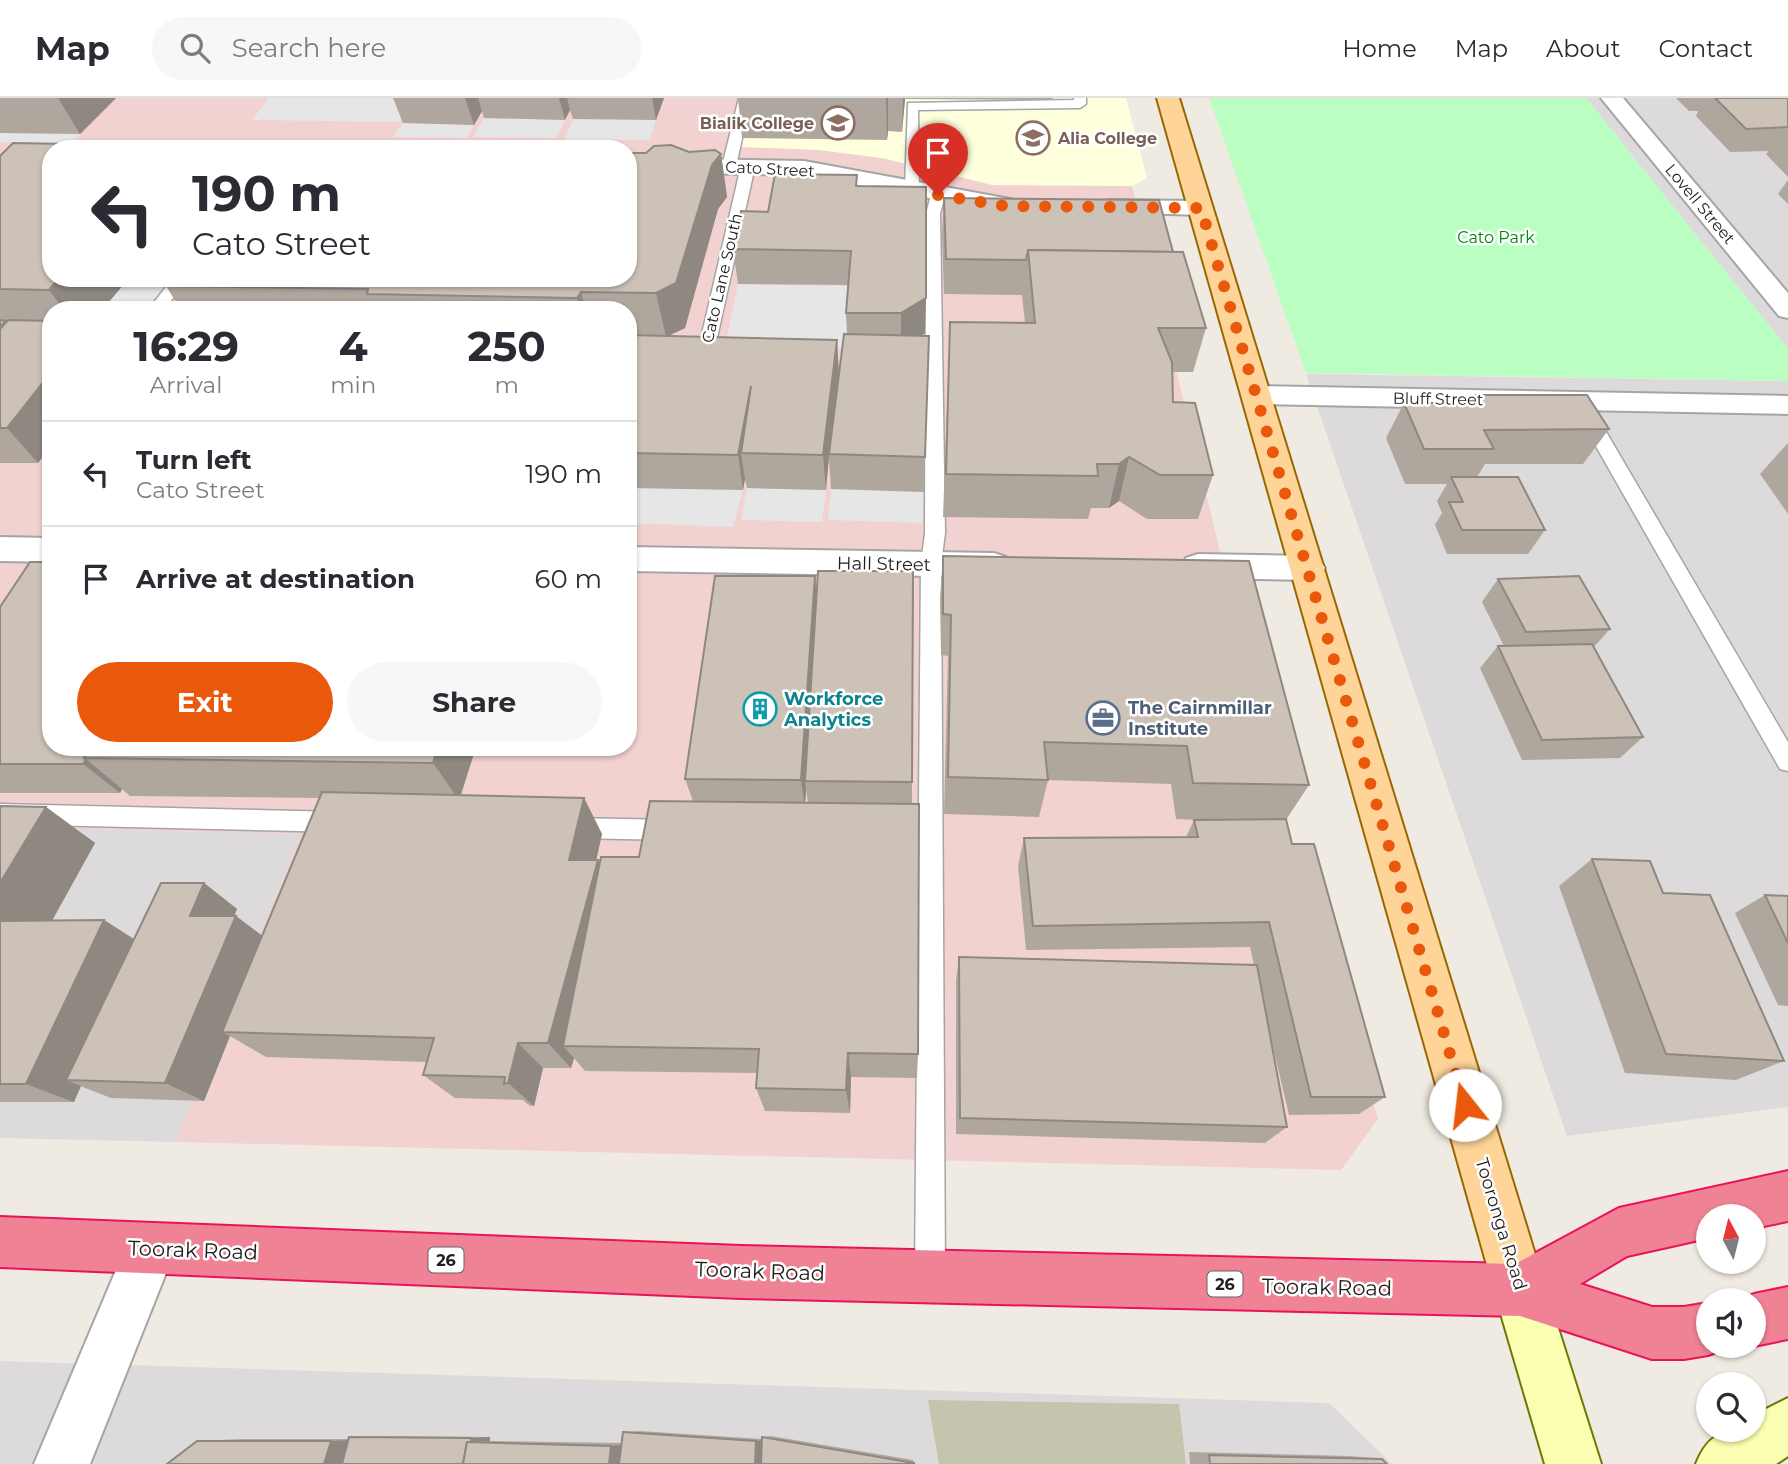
<!DOCTYPE html>
<html lang="en">
<head>
<meta charset="utf-8">
<style>
	:root { --surface:#fff; --page:#f7f7f7; --text:#2b2b33; --muted:#7c7c81; --line:#e1e1e2; --accent:#ea580c }
	body { margin:0; font-family:Montserrat,sans-serif; background:var(--page); color:var(--text); height:100vh; display:flex; flex-direction:column; font-size:26px; white-space:nowrap }
	* { box-sizing:border-box; margin:0 }
	p { font-size:23px; color:var(--muted) }
	.icon { flex:none; width:38px; height:38px; fill:none; stroke:currentColor; stroke-width:2; stroke-linecap:round; stroke-linejoin:round }
	.map { position:relative; flex:1; overflow:hidden }
	.side { position:absolute; left:42px; top:203px; width:595px; height:455px; display:flex; flex-direction:column; background:var(--surface); border-radius:28px; box-shadow:0 2px 5px #0004 }
	.side>* { flex:none }
	.banner { position:absolute; left:42px; top:42px; width:595px; height:147px; border-radius:28px; box-shadow:0 2px 5px #0004; background:#fff; color:var(--text); overflow:hidden }
	.needle { width:46px; rotate:353deg }
	.buttons { position:absolute; left:1696px; top:1106px; display:grid; gap:14px }
	.buttons a { display:grid; place-items:center; width:70px; height:70px; border-radius:50%; background:var(--surface); box-shadow:0 2px 5px #0004; font-size:35px }
	.pin { position:absolute; display:grid; place-items:center; width:60px; height:60px; color:#fff; margin:-72px -30px; border-radius:50% 50% 50% 0; rotate:-45deg; box-shadow:0 0 7px #0007 }
	.pin .icon { rotate:45deg }
	.me { position:absolute; width:77px; margin:-38px; rotate:344deg; stroke-linejoin:round; filter:drop-shadow(0 0 5px #0008) }
	.turn { display:flex; align-items:center; gap:24px; height:147px; padding:0 35px; font-size:32px }
	.turn .icon { width:91px; height:91px; stroke-width:2.5 }
	.turn b { display:block; font-size:49px; line-height:60px }
	.eta { display:flex; justify-content:space-evenly; align-items:center; height:119px; text-align:center }
	.eta b { font-size:42px; font-weight:700; line-height:49px }
	.action { display:flex; gap:14px; margin-top:auto; padding:14px 35px }
	.action a { flex:1; height:80px; border-radius:42px; background:var(--accent); color:#fff; font-size:28px; font-weight:700; line-height:80px; text-align:center }
	.action a+a { background:var(--page); color:var(--text) }
	ul { padding:0; list-style:none }
	li { display:flex; align-items:center; gap:21px; height:105px; padding:0 35px; border-top:2px solid var(--line) }
	li div { flex:1 }
	li b { display:block; font-size:26px }
	li em { font-style:normal }
	header { display:flex; align-items:center; gap:42px; box-sizing:border-box; height:98px; padding:0 35px; background:var(--surface); border-bottom:2px solid var(--line) }
	header strong { font-size:33px }
	nav { display:flex; gap:38px; margin-inline-start:auto; font-size:24px }
	.search { width:490px; height:63px; background:var(--page); display:flex; align-items:center; gap:18px; box-sizing:border-box; padding:0 24px; border-radius:38px; color:var(--muted); font-size:26px }
	.map>svg:first-child { display:block }
</style>
</head>
<body>
<header>
<strong>Map</strong>
<div class="search"><svg class="icon" aria-label="search" viewBox="0 0 24 24"><circle cx="10" cy="10" r="6"/><path d="M15 15l6 6"/></svg>Search here</div>
<nav><a>Home</a><a>Map</a><a>About</a><a>Contact</a></nav>
</header>
<div class="map">
<svg width="1788" height="1366" viewBox="0 0 1788 1366">
	<rect width="100%" height="100%" fill="#f0ebe2"/>
	<g fill="#dcdada">
		<polygon points="1586,0 1788,0 1788,251"/>
		<polygon points="1306,276 1788,283 1788,1009 1567,1038"/>
		<polygon points="0,729 302,736 176,1044 0,1040"/>
		<polygon points="0,1263 1329,1305 1392,1366 0,1366"/>
	</g>
	<path fill="#f2d2d0" fill-rule="evenodd" d="M0,0H752L819,52L882,60L931,71L1132,88L1285,724L1378,1021L1341,1072L176,1044L301,736L0,729ZM51,51H628V180H51ZM51,212H628V649H51Z"/>
	<polygon fill="#feffdc" points="752,0 1126,0 1147,80 1132,88 992,87 882,60 819,52 741,49"/>
	<polygon fill="#c5c5ad" points="928,1302 1179,1306 1186,1366 939,1366"/>
	<polygon fill="#bbfec1" points="1209,0 1586,0 1788,251 1788,283 1306,275"/>
	<g fill="#e6e6e6">
		<polygon points="269,0 415,0 399,24 252,22"/>
		<polygon points="484,20 565,22 556,40 473,39"/>
		<polygon points="573,21 656,21 650,42 564,42"/>
		<polygon points="403,25 474,27 466,40 393,39"/>
		<polygon points="0,35 80,36 71,45 0,44"/>
		<polygon points="129,180 233,180 210,212 102,212"/>
		<polygon points="738,186 853,188 847,250 725,249"/>
		<polygon points="628,389 743,392 733,429 628,425"/>
		<polygon points="747,390 826,392 822,424 741,422"/>
		<polygon points="831,391 924,394 922,425 828,422"/>
	</g>
	<g fill="none" stroke-linecap="round" stroke-linejoin="round">
		<defs>
			<g id="lane">
				<polygon points="739,0 751,0 736,68 729,72 722,68"/>
				<polygon points="1074,0 1086,0 1086,6 1080,10 918,12 919,91 912,95 905,91 908,5 1074,2"/>
				<polygon points="748,64 755,68 713,258 705,263 688,261 686,258 688,255 698,253 741,68"/>
				<polygon points="938,93 945,97 940,116 945,435 941,466 945,1177 941,1188 930,1192 919,1188 915,1177 921,466 925,435 926,116 931,97"/>
				<polygon points="173,180 188,180 164,212 148,212"/>
				<polygon points="1586,310 1595,315 1788,644 1788,673 1780,671 1577,315"/>
				<polygon points="0,706 340,714 348,717 352,724 348,731 340,734 0,726"/>
				<polygon points="570,720 676,722 684,725 688,732 684,739 676,742 570,740 562,737 558,730 562,723"/>
			</g>
			<g id="street">
				<polygon points="1601,0 1623,0 1788,195 1788,220 1779,218"/>
				<polygon points="628,60 804,63 1010,101 1018,103 1022,108 1018,113 1010,115 804,77 628,74"/>
				<polygon points="1109,102 1201,103 1209,105 1213,110 1209,115 1201,117 1101,114 1097,109 1101,104"/>
				<polygon points="1255,288 1788,298 1788,316 1255,306 1245,303 1241,297 1245,291"/>
				<polygon points="0,439 51,440 51,464 0,463"/>
				<polygon points="628,449 994,455 1006,459 1010,467 1006,475 994,479 628,473"/>
				<polygon points="1198,456 1308,458 1320,462 1325,470 1320,478 1308,482 1198,480 1186,476 1181,468 1186,460"/>
				<polygon points="151,1125 169,1132 176,1150 90,1366 34,1366 133,1132"/>
			</g>
			<g id="secondary">
				<polygon points="1520,1166 1538,1174 1546,1192 1601,1366 1545,1366 1494,1192 1502,1174"/>
				<path d="M1788,1300V1358L1776,1366H1696C1708,1336 1722,1332 1754,1332V1317Z"/>
			</g>
			<polygon id="primary" points="1157,0 1179,0 1546,1192 1538,1210 1520,1218 1502,1210 1494,1192"/>
			<g id="highway">
				<polygon points="1788,1073 1788,1123 1754,1130 1754,1118 1708,1118 1708,1140 1627,1158 1580,1186 1652,1209 1684,1209 1708,1205 1708,1248 1727,1250 1708,1257 1684,1261 1652,1261 1520,1218 741,1200 0,1169 0,1119 741,1148 1515,1166 1619,1110"/>
				<polygon points="1788,1189 1788,1241 1754,1248 1753,1248 1754,1202 1739,1202 1754,1196"/>
			</g>
		</defs>
		<use href="#lane" stroke="#a5a5a5" stroke-width="3"/>
		<use href="#street" stroke="#a5a5a5" stroke-width="4"/>
		<use href="#secondary" stroke="#6a7900" stroke-width="4"/>
		<use href="#primary" stroke="#976800" stroke-width="4"/>
		<use href="#highway" stroke="#ea1359" stroke-width="4"/>
		<use href="#lane" fill="#fff" fill-rule="evenodd"/>
		<use href="#street" fill="#fff" fill-rule="evenodd"/>
		<use href="#secondary" fill="#faffb1" fill-rule="evenodd"/>
		<use href="#primary" fill="#ffd498" fill-rule="evenodd"/>
		<use href="#highway" fill="#ef8295" fill-rule="evenodd"/>
	</g>
	<g fill="#afa79e" fill-rule="evenodd">
		<polygon points="0,0 116,0 80,36 0,35"/>
		<polygon points="393,0 664,0 656,22 573,21 570,12 565,22 484,20 482,13 474,27 403,25"/>
		<polygon points="738,0 1053,0 1052,2 905,1 902,34 888,33 887,42 742,40"/>
		<polygon points="1676,0 1788,0 1788,79 1766,56 1769,53 1730,54 1696,18 1698,13 1689,13"/>
		<polygon points="13,45 173,48 174,51 51,51 51,180 129,180 102,212 51,212 51,348 38,365 0,365 0,58"/>
		<polygon points="689,54 721,56 727,99 718,111 685,230 668,238 837,242 839,277 847,236 846,215 848,187 738,186 733,151 768,114 857,77 857,88 925,235 920,238 929,238 924,394 831,391 829,361 826,392 747,390 745,381 743,392 628,390 628,212 181,212 166,188"/>
		<polygon points="1788,82 1788,106 1778,96"/>
		<polygon points="944,100 1173,154 1206,230 1193,274 1172,274 1173,304 1213,377 1198,421 1147,421 1119,403 1109,410 1091,410 1088,421 943,419 950,224 1025,225 1022,197 944,196 942,135"/>
		<polygon points="1476,297 1609,331 1583,366 1485,366 1477,379 1545,432 1528,456 1447,456 1435,427 1442,415 1437,403 1447,386 1405,386 1386,340 1404,305 1472,305"/>
		<polygon points="1788,345 1788,416 1760,376"/>
		<polygon points="943,458 1309,687 1286,722 1292,746 1385,999 1359,1016 1289,1017 1269,932 1287,1029 1265,1045 956,1036 956,882 959,859 1254,867 1250,849 1026,852 1018,768 1024,740 1186,739 1194,722 1201,722 1176,721 1171,686 1048,682 1039,719 944,716 948,558 941,557 940,500"/>
		<polygon points="1498,481 1610,531 1594,549 1643,639 1620,660 1522,662 1480,570 1498,548 1504,548 1482,504"/>
		<path d="M817,499L912,684V706L918,956L917,980L851,979L850,1015L765,1013L756,990L757,975L585,973L574,960L571,970H543L534,1008H530L523,1002L455,1000L423,977L427,964L266,959L230,938L204,1003L111,1000L80,988L74,1004H0V708L46,709L95,745L52,823L104,822L134,841L204,785L237,811L234,818L262,838L320,700L130,698L122,691L120,695H0V509L51,649H476L461,697L584,700L602,736L596,762L600,766L639,759L693,703L685,681ZM806,691L808,705H805Z"/>
		<polygon points="1592,761 1784,963 1736,982 1625,975 1559,788"/>
		<polygon points="1765,797 1788,798 1788,908 1778,907 1735,815"/>
		<polygon points="640,1333 762,1341 762,1339 771,1338 913,1362 914,1365 197,1343 242,1341 348,1341 349,1339 373,1338 490,1339 490,1343 621,1345 623,1334"/>
		<polygon points="1189,1354 1350,1358 1382,1361 1387,1366 1190,1366"/>
	</g>
	<g fill="#8f8881">
		<polygon points="58,0 116,0 80,36"/>
		<polygon points="465,0 478,0 482,13 474,27"/>
		<polygon points="559,0 567,0 570,12 565,22"/>
		<polygon points="652,0 664,0 656,22"/>
		<polygon points="886,0 888,0 888,33 887,42"/>
		<polygon points="903,0 905,1 902,34"/>
		<polygon points="721,56 727,99 718,111 685,230 666,239 656,195 712,67"/>
		<polygon points="59,180 129,180 102,212 64,212 49,192"/>
		<polygon points="581,194 586,212 581,212 577,200"/>
		<polygon points="926,200 925,235 901,250 901,215"/>
		<polygon points="837,242 839,277 829,356 826,392 823,357"/>
		<polygon points="51,274 51,348 38,365 7,330"/>
		<polygon points="751,288 741,355 745,381 743,392 738,357"/>
		<polygon points="1129,359 1119,403 1109,410 1119,366"/>
		<polygon points="815,478 818,511 805,683 806,691 805,711 801,682"/>
		<polygon points="438,649 476,649 459,702 433,665"/>
		<polygon points="86,661 122,691 120,695 83,666"/>
		<polygon points="584,700 602,736 589,795 598,762 616,796 563,948 574,960 571,970 548,945 569,762"/>
		<polygon points="46,709 95,745 0,916 0,785"/>
		<polygon points="204,785 237,811 224,842 190,818"/>
		<polygon points="236,818 268,842 222,934 230,938 204,1003 165,985"/>
		<polygon points="104,822 143,847 66,982 81,988 74,1004 26,986"/>
		<polygon points="518,945 543,970 534,1008 508,985"/>
		<polygon points="848,955 851,979 850,1015 846,992"/>
		<polygon points="490,1339 490,1343 471,1344 471,1340"/>
		<polygon points="367,1341 360,1366 324,1366 331,1343"/>
		<polygon points="765,1342 763,1366 755,1366 756,1343"/>
		<polygon points="630,1346 627,1366 609,1366 611,1348"/>
	</g>
	<g fill="#ccc2b8" stroke="#8f8881" stroke-width="2">
		<polygon points="1715,0 1788,0 1788,29 1746,31"/>
		<polygon points="13,45 173,48 171,51 51,51 51,180 59,180 49,192 0,191 0,58"/>
		<polygon points="671,47 689,54 715,52 721,56 712,67 676,185 656,195 581,194 577,200 367,196 368,191 166,188 172,180 628,180 628,55 646,55 654,48"/>
		<polygon points="775,76 857,77 856,88 926,89 926,200 901,215 846,215 851,153 733,151 741,113 768,114"/>
		<polygon points="944,100 1159,102 1173,154 1028,152 1026,162 946,161"/>
		<polygon points="1028,152 1183,154 1206,230 1158,230 1172,264 1173,304 1195,305 1213,377 1160,377 1129,359 1119,366 1097,366 1098,378 946,376 950,224 1035,225"/>
		<polygon points="0,222 6,223 0,229"/>
		<polygon points="8,222 51,223 51,274 7,330 0,330 0,231"/>
		<polygon points="844,236 929,238 925,359 829,356"/>
		<polygon points="628,237 837,242 823,357 741,355 751,288 738,357 628,355"/>
		<polygon points="1476,297 1587,297 1609,331 1484,332 1494,351 1424,351 1404,305 1480,305"/>
		<polygon points="1451,379 1518,379 1545,432 1462,432 1449,404 1463,404"/>
		<polygon points="943,458 1249,463 1309,687 1193,685 1187,648 1044,644 1048,682 948,679 951,517 943,516"/>
		<polygon points="30,464 51,464 51,649 91,649 84,660 86,661 83,666 0,666 0,509"/>
		<polygon points="818,473 913,473 912,684 805,683"/>
		<polygon points="715,478 815,478 801,682 685,681"/>
		<polygon points="1579,478 1610,531 1526,534 1498,481"/>
		<polygon points="1592,546 1643,639 1542,642 1498,548"/>
		<polygon points="91,649 438,649 433,665 84,660"/>
		<polygon points="322,694 584,700 569,762 598,762 548,945 518,945 508,985 504,986 505,979 423,977 434,940 222,934"/>
		<polygon points="650,703 919,706 918,956 848,955 846,992 756,990 759,951 563,948 601,759 639,759"/>
		<polygon points="0,708 46,709 0,785"/>
		<polygon points="1286,721 1292,746 1314,746 1385,999 1311,999 1269,824 1033,828 1024,740 1198,739 1194,722"/>
		<polygon points="1592,761 1650,763 1663,795 1710,797 1784,963 1666,956"/>
		<polygon points="161,785 204,785 190,818 236,818 165,985 66,982"/>
		<polygon points="1765,797 1788,798 1788,845"/>
		<polygon points="104,822 26,986 0,986 0,823"/>
		<polygon points="959,859 1257,867 1287,1029 960,1020"/>
		<polygon points="623,1334 756,1343 755,1366 619,1366"/>
		<polygon points="349,1339 471,1340 471,1344 467,1344 463,1366 342,1366"/>
		<polygon points="762,1339 914,1365 914,1366 761,1366"/>
		<polygon points="197,1343 331,1343 324,1366 167,1366"/>
		<polygon points="467,1344 611,1348 609,1366 463,1366"/>
		<polygon points="1209,1357 1382,1361 1387,1366 1210,1366"/>
	</g>
	<g fill="none" stroke-linecap="round" stroke-linejoin="round">
		<polyline stroke="#ea580c" stroke-width="12" stroke-dasharray="0 21.6" points="938,97 1005,108 1201,110 1465,1007"/>
	</g>
	<defs>
		<symbol id="school-ring" viewBox="-11 -11 22 22"><circle r="9.5" fill="#fff" stroke="#8d6e63" stroke-width="1.5"/><path d="M0-5L7-2L0 1L-7-2ZM-4 1L0 2.5L4 1V4Q0 6-4 4Z" fill="#8d6e63"/></symbol>
		<symbol id="building-ring" viewBox="-11 -11 22 22"><circle r="9.5" fill="#fff" stroke="#0f9aa8" stroke-width="1.5"/><path d="M-4-6H4V6H1V3H-1V6H-4ZM-2.5-4.3h1.7v1.8h-1.7ZM.8-4.3h1.7v1.8H.8ZM-2.5-1h1.7V.8h-1.7ZM.8-1h1.7V.8H.8Z" fill="#0f9aa8"/></symbol>
		<symbol id="office-ring" viewBox="-11 -11 22 22"><circle r="9.5" fill="#fff" stroke="#5c6f8a" stroke-width="1.5"/><path d="M-6-3h4V-5.5h4V-3h4V5H-6ZM-1-4.5V-3h2v-1.5ZM-6 0V1H6V0Z" fill="#5c6f8a"/></symbol>
	</defs>
	<g fill-rule="evenodd">
		<use href="#school-ring" x="819" y="6" width="38" height="38"/>
		<use href="#school-ring" x="1014" y="21" width="38" height="38"/>
		<use href="#building-ring" x="741" y="592" width="38" height="38"/>
		<use href="#office-ring" x="1084" y="601" width="38" height="38"/>
	</g>
	<g text-anchor="middle" dominant-baseline="central" stroke-width="5" stroke-linejoin="round" paint-order="stroke">
		<g font-size="16" font-weight="bold" fill="#785e54" stroke="#fff" text-anchor="end">
			<text x="814" y="25">Bialik College</text>
			<text x="1058" y="40" text-anchor="start">Alia College</text>
		</g>
		<g font-size="16" fill="#1e1e1e" stroke="#fff">
			<text transform="translate(770 71) rotate(3)">Cato Street</text>
			<text transform="translate(1700 106) rotate(50)">Lovell Street</text>
			<text transform="translate(722 180) rotate(-77)">Cato Lane South</text>
			<text transform="translate(1438 301) rotate(1)">Bluff Street</text>
		</g>
		<g font-size="16" fill="#01860e" stroke="#fff">
			<text x="1496" y="139">Cato Park</text>
		</g>
		<g fill="#fff" stroke="#626262" stroke-width="2">
			<rect x="428.5" y="1149.5" width="35" height="25" rx="5"/>
			<rect x="1207.5" y="1173.5" width="35" height="25" rx="5"/>
		</g>
		<g font-size="16" font-weight="bold" fill="#1e1e1e">
			<text x="446" y="1162">26</text>
			<text x="1225" y="1186">26</text>
		</g>
		<g font-size="18" fill="#1e1e1e" stroke="#fff">
			<text transform="translate(884 466) rotate(1)">Hall Street</text>
			<text transform="translate(1501 1126) rotate(73)">Tooronga Road</text>
		</g>
		<g font-size="18" font-weight="bold" fill="#0d838f" stroke="#fff" text-anchor="start">
			<text x="784" y="601">Workforce<tspan x="784" dy="21">Analytics</tspan></text>
		</g>
		<g font-size="18" font-weight="bold" fill="#4e5e75" stroke="#fff" text-anchor="start">
			<text x="1128" y="610">The Cairnmillar<tspan x="1128" dy="21">Institute</tspan></text>
		</g>
		<g font-size="21" fill="#1e1e1e" stroke="#fff">
			<text transform="translate(193 1152) rotate(2)">Toorak Road</text>
			<text transform="translate(760 1173) rotate(2)">Toorak Road</text>
			<text transform="translate(1327 1189) rotate(1)">Toorak Road</text>
		</g>
	</g>
</svg>
<div class="buttons">
<a><svg class="needle" viewBox="-14 -14 28 28"><path d="M0-13l5 13h-10z" fill="#e53935"/><path d="M0 13l5-13h-10z" fill="#7c7c81"/></svg></a>
<a><svg class="icon" aria-label="sound" viewBox="0 0 24 24"><path d="M4 9h4l5-4v14l-5-4H4zM17 9q2 3 0 6"/></svg></a>
<a><svg class="icon" aria-label="search" viewBox="0 0 24 24"><circle cx="10" cy="10" r="6"/><path d="M15 15l6 6"/></svg></a>
</div>
<div class="pin" style="left:938px;top:97px;background:#d93025"><svg class="icon" aria-label="arrive" viewBox="0 0 24 24"><path d="M6 21V4h12l-3 4 3 4H6"/></svg></div>
<svg class="me" style="left:1465px;top:1007px" viewBox="-20 -20 40 40"><circle r="19" fill="#fff"/><path d="M0-13L10 11 0 6-10 11z" fill="#ea580c"/></svg>
<div class="banner">
<div class="turn"><svg class="icon" aria-label="left" viewBox="0 0 24 24"><path d="M17 20v-9H6M10 6l-5 5 5 5"/></svg><div><b>190 m</b>Cato Street</div></div>
</div>
<section class="side">
<div class="eta">
<div><b>16:29</b><p>Arrival</p></div>
<div><b>4</b><p>min</p></div>
<div><b>250</b><p>m</p></div>
</div>
<ul>
<li><svg class="icon" aria-label="left" viewBox="0 0 24 24"><path d="M17 20v-9H6M10 6l-5 5 5 5"/></svg><div><b>Turn left</b><p>Cato Street</p></div><em>190 m</em></li>
<li><svg class="icon" aria-label="arrive" viewBox="0 0 24 24"><path d="M6 21V4h12l-3 4 3 4H6"/></svg><div><b>Arrive at destination</b></div><em>60 m</em></li>
</ul>
<div class="action"><a>Exit</a><a>Share</a></div>
</section>
</div>
</body>
</html>
